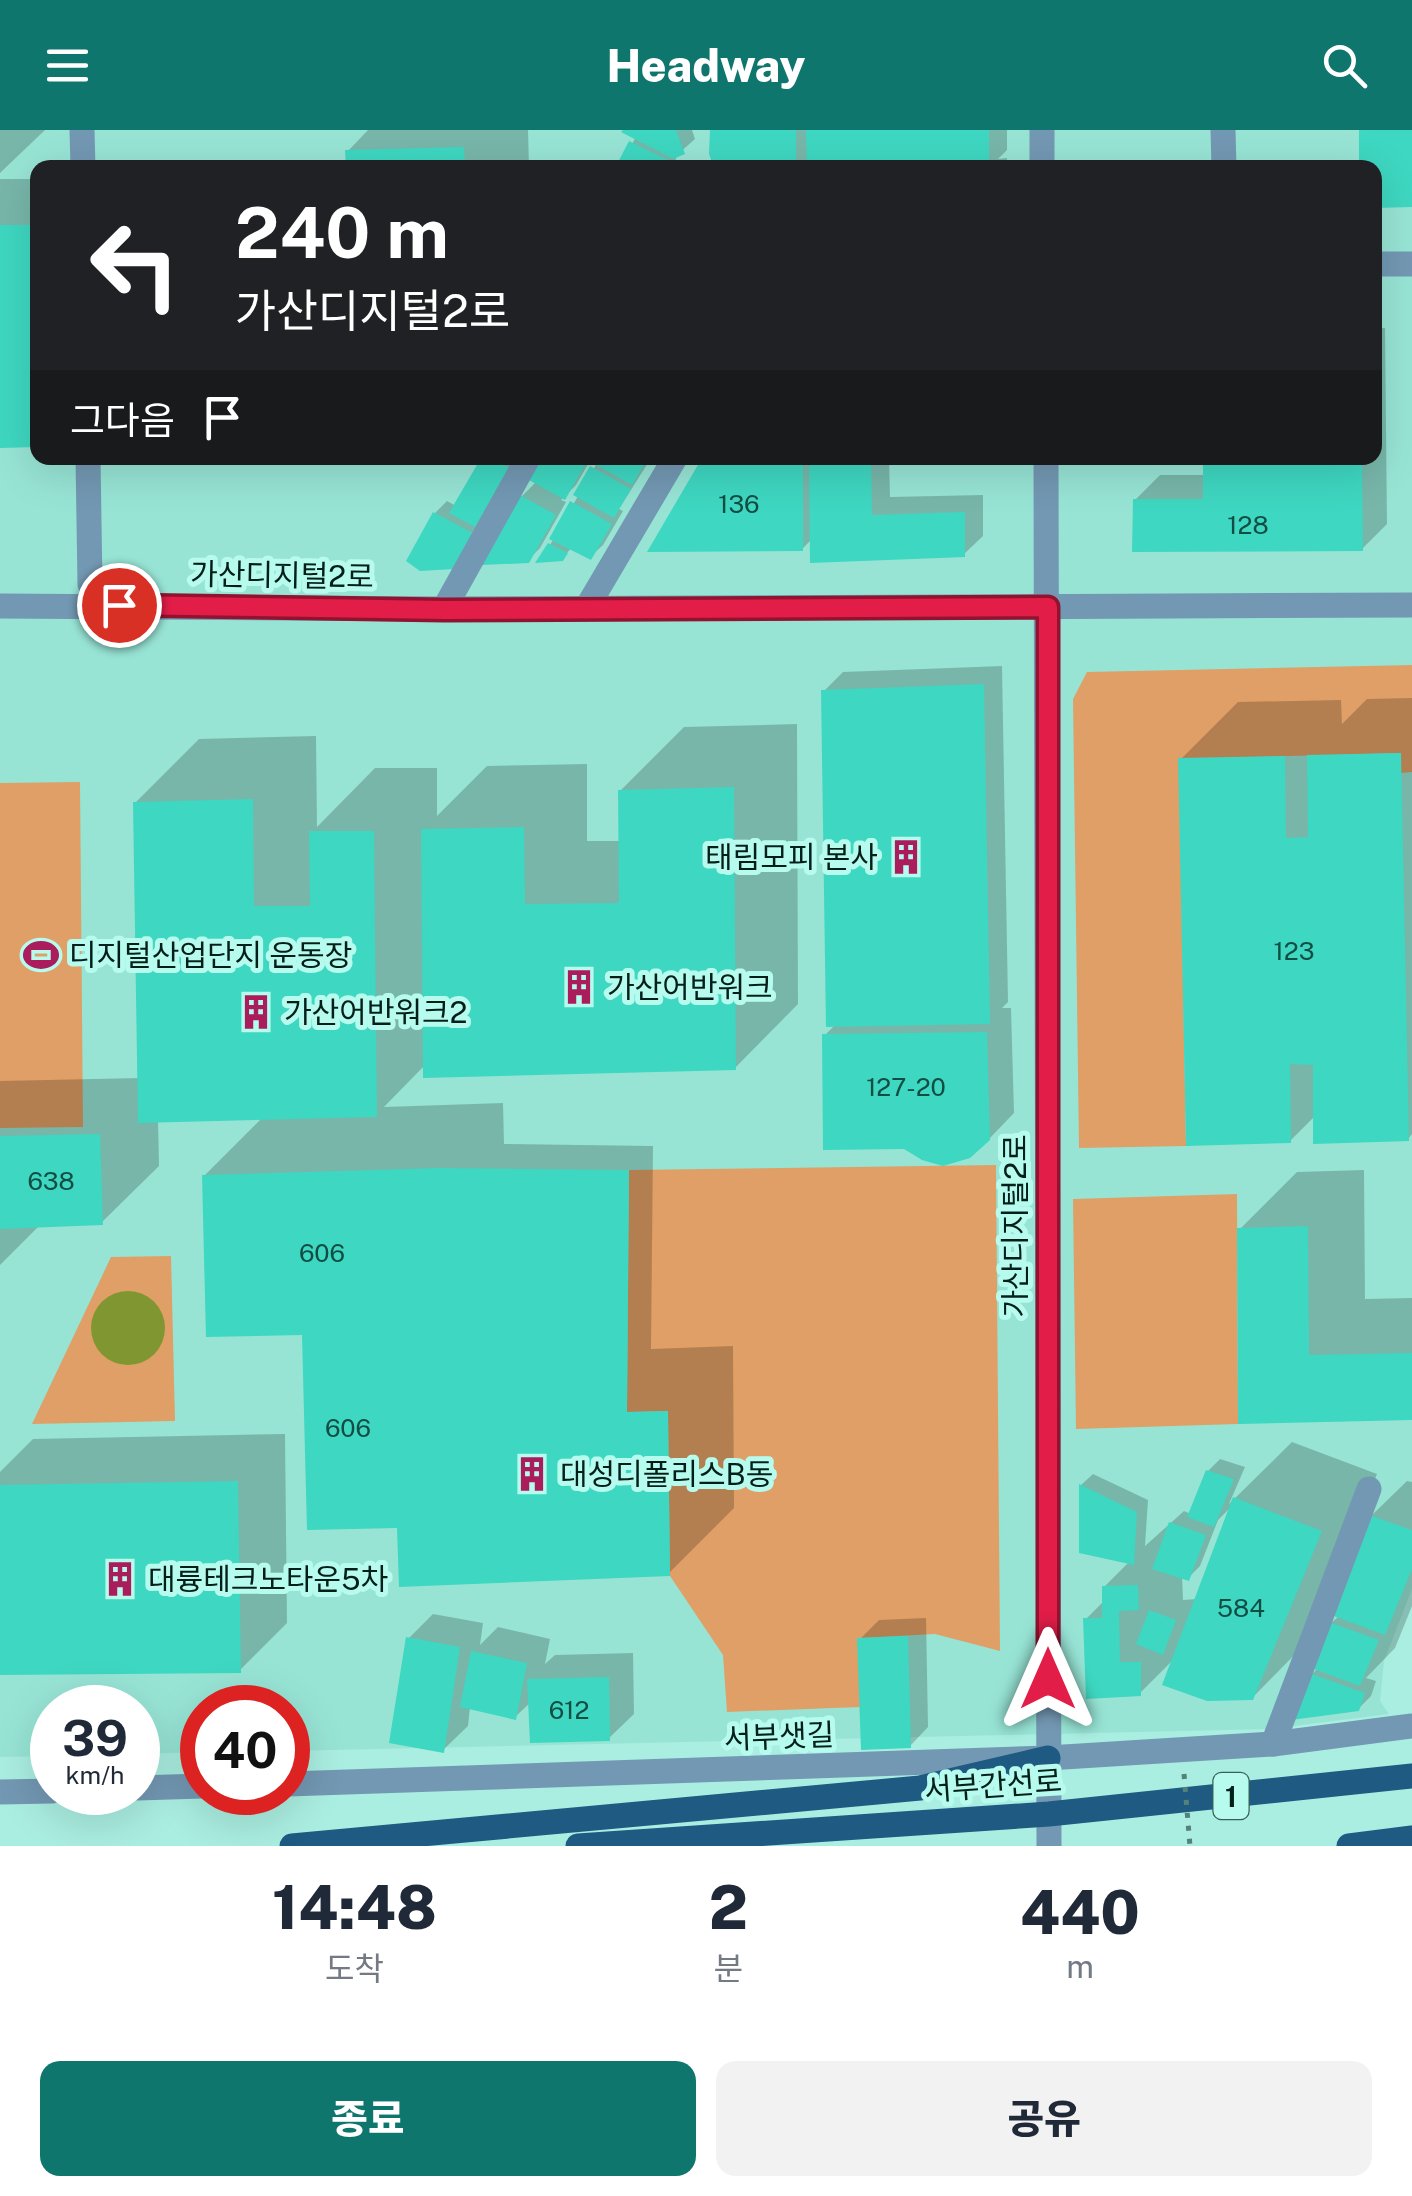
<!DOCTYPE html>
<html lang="ko">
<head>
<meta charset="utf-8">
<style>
	:root { --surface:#fff; --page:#f2f2f3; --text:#1f2937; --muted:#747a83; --accent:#0f766e }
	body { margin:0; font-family:"Public Sans","Noto Sans KR",sans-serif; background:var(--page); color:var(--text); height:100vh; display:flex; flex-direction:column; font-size:38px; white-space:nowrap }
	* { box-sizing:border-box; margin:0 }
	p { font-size:32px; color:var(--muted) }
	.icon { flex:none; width:55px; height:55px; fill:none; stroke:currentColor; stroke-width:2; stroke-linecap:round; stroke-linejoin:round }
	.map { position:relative; height:1716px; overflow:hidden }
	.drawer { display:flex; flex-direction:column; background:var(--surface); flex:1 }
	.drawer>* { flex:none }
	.banner { position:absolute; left:30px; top:30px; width:1352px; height:305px; border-radius:20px; box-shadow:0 10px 40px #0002; background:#202124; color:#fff; overflow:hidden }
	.speed { position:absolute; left:30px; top:1555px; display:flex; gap:20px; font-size:50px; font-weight:700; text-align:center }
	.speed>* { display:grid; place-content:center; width:130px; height:130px; border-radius:50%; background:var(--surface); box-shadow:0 10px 40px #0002; line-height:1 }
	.speed small { font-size:25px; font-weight:400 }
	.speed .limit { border:15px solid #d22; background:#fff; color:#111 }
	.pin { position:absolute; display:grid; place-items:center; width:85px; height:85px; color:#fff; margin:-42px; border:5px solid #fff; border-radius:50%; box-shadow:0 2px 10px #0007 }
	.me { position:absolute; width:110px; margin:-55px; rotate:0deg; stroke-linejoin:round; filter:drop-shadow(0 0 8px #0008) }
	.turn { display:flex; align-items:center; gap:35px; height:210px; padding:0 40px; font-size:45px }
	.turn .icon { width:130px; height:130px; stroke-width:2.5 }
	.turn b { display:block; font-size:70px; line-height:85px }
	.then { display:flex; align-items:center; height:95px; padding:0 40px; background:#0003; gap:20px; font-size:38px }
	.eta { display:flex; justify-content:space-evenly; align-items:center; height:170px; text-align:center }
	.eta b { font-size:60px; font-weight:800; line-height:70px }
	.button { display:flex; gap:20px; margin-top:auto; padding:20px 40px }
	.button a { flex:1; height:115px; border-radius:20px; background:var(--accent); color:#fff; font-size:40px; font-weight:800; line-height:115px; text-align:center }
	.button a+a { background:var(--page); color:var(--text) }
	header { display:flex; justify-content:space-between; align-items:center; height:130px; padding:0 40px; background:var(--accent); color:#fff; font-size:45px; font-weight:800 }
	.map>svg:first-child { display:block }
</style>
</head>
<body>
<header><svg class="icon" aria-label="menu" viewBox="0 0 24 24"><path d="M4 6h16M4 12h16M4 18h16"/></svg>Headway<svg class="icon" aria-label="search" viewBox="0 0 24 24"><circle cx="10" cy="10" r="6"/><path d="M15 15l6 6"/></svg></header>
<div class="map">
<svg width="1412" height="1716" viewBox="0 0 1412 1716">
	<rect width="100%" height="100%" fill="#aaeee1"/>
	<path fill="#97e4d5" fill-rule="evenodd" d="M0,0H1412V1459L1384,1531L1380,1571L1389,1584L1271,1599L288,1621V1578H202V1622L138,1624V1578H52V1626L0,1627ZM38,38H1375V328H38Z"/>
	<g fill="#e09f66">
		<polygon points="1412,535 1412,642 1401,643 1400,623 1179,629 1186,1016 1079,1018 1073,569 1087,542"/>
		<polygon points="80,652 83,997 0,998 0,653"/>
		<polygon points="996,1035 1000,1521 935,1504 858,1508 860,1577 727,1582 723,1525 670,1446 668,1281 627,1282 629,1040"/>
		<polygon points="1237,1064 1238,1294 1076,1299 1073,1069"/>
		<polygon points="171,1126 175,1291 32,1294 111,1127"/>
	</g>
	<circle fill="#809631" cx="128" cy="1198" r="37"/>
	<g fill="#0003" fill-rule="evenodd">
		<polygon points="0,0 45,0 0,43"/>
		<polygon points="368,0 528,0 529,38 348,38 348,21"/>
		<polygon points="626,0 692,0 695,9 678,24 672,38 618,38 636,7"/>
		<polygon points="712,0 1007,0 1007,20 998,29 1007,28 1007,38 716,38"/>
		<rect x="0" y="49" width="38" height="266"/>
		<polygon points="1375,198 1385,198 1387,394 1362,419 1135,370 1160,345 1205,345 1205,328 1375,328"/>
		<polygon points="484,328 518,328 466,424 409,431 435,383 447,371 456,376"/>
		<polygon points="545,328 651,328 619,379 623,381 603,415 590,427 572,417 562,429 550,415 597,333 591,329 576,355 561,370 566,372 540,418 528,430 522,366 537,351 532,349"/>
		<polygon points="705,328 889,328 890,367 983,365 983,406 964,424 812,409 802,419 651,420"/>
		<polygon points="1002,536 1008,872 1002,878 1011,878 1014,983 989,1009 825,905 836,894 824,561 843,542"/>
		<polygon points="1412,568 1412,1004 1408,1009 1316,985 1290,1011 1181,629 1238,572 1341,570 1342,594 1367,569"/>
		<polygon points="797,594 798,874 735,938 425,935 384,977 503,973 504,1014 653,1016 651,1219 733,1216 734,1378 668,1444 399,1395 305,1206 204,1046 263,987 158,990 159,1036 101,1093 40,1095 0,1135 0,951 140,948 135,673 199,609 316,606 317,697 375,638 437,638 437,686 487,636 587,634 587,711 621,711 620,661 684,597"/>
		<polygon points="1364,1040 1365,1169 1412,1168 1412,1287 1241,1292 1240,1099 1297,1042"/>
		<polygon points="285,1304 287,1493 240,1540 0,1542 0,1342 33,1309"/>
		<path d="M1292,1312L1377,1344L1309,1510L1252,1568L1174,1529L1140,1563L1086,1489L1105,1470L1104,1457L1129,1432L1081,1355L1093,1344L1148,1370L1145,1416L1184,1381L1191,1384L1208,1341L1220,1329L1245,1337L1229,1374ZM1232,1376L1197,1469L1183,1470L1182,1446L1188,1448L1200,1436L1218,1390Z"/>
		<polygon points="1407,1351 1412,1352 1412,1476 1395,1518 1366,1548 1376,1551 1371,1566 1358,1579 1311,1545 1318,1538 1331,1493 1339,1486 1371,1386"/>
		<polygon points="433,1484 483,1493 480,1515 498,1497 550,1509 545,1534 555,1525 633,1523 634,1584 609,1608 531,1572 515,1587 470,1577 468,1596 443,1620 409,1508"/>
		<polygon points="926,1488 928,1597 910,1616 860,1509 879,1490"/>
	</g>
	<g fill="#3ed7c1">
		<polygon points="623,0 676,0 685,24 673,29 621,2"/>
		<polygon points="710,0 796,0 796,38 714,38 709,24"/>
		<polygon points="806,0 989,0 989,38 807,38"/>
		<polygon points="1359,0 1412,0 1412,77 1375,78 1375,38 1359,38"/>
		<polygon points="629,11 670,31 667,38 615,38"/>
		<polygon points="464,17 465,38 346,38 345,20"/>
		<polygon points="0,95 38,95 38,317 0,318"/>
		<polygon points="481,328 488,328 509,338 475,397 449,383"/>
		<polygon points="542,328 572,328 585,335 565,370 529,350"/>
		<polygon points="594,328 648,328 632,355 591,332"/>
		<polygon points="702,328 803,328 803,421 647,422"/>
		<polygon points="809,328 871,328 872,385 965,382 965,427 810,433"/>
		<polygon points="1203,328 1362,328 1363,421 1132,422 1133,369 1203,369"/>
		<polygon points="590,336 631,359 614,388 573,365"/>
		<polygon points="520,365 556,385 529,433 481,435"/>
		<polygon points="570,371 612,394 591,430 549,409"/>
		<polygon points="433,382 473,403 454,439 420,441 406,431"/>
		<polygon points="548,413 568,423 563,431 535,433"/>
		<polygon points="984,554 990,894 826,897 821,560"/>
		<polygon points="1401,623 1409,1011 1313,1014 1313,935 1290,934 1291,1013 1186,1016 1178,628 1285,626 1286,708 1308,707 1307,625"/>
		<polygon points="734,657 736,940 423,948 421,699 524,697 525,774 619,773 618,660"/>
		<polygon points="253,669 254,776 310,776 309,701 374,701 377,987 138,993 133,672"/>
		<polygon points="987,902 990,1010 970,1028 943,1036 922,1030 904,1019 823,1020 822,904"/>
		<polygon points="100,1004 103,1095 0,1099 0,1006"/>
		<polygon points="439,1038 629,1040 627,1282 668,1281 670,1446 399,1457 397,1398 307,1400 302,1205 206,1207 202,1045"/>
		<polygon points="1308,1096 1309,1225 1412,1223 1412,1290 1238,1294 1237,1098"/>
		<polygon points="1206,1340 1234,1349 1214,1397 1187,1387"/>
		<polygon points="238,1351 241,1543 0,1545 0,1355"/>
		<polygon points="1079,1354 1137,1382 1134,1435 1079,1423"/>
		<polygon points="1233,1367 1322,1401 1253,1570 1207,1571 1162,1555"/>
		<polygon points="1369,1385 1412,1400 1412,1439 1385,1505 1331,1485"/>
		<polygon points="1169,1392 1206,1405 1189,1451 1152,1439"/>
		<polygon points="1138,1455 1139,1480 1119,1481 1120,1532 1141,1532 1141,1566 1086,1569 1083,1488 1102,1488 1102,1456"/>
		<polygon points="1149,1480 1176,1490 1163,1525 1136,1514"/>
		<polygon points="1329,1492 1379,1510 1360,1556 1311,1538"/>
		<polygon points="908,1506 911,1618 861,1620 857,1508"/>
		<polygon points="406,1507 460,1517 444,1623 389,1613"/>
		<polygon points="471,1521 527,1533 516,1590 460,1577"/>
		<polygon points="1309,1543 1365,1563 1359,1581 1291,1590"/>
		<polygon points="609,1547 610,1611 530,1613 527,1549"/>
	</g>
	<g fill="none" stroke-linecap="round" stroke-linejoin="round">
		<g stroke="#7398b3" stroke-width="25">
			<polyline points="82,0 83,38"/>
			<polyline points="1042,0 1042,38"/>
			<polyline points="1223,0 1224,38"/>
			<polyline points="1375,134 1412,134"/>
			<polyline points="88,328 90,454"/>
			<polyline points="1046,328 1049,1716"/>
			<polyline points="0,476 444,479 1412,475"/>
			<polyline points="444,479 528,328"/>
			<polyline points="586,479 675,328"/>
			<polyline points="1273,1614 1369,1359"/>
			<polyline points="288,1654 1048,1628 1273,1614 1412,1596"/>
			<polyline points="138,1658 202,1656"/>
			<polyline points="0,1662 52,1661"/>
		</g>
		<g stroke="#1e5a81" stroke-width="25">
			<polyline points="292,1716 920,1658 1048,1628"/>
			<polyline points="578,1716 1049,1684 1412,1646"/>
			<polyline points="1349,1716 1412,1708"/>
		</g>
		<polyline stroke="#538279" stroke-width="5" stroke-dasharray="5 8" stroke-linecap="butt" points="1184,1644 1190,1716"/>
	</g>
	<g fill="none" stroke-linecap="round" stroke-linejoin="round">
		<defs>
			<polyline id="route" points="119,475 444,480 1048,477 1048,1549"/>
		</defs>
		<use href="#route" stroke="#92132f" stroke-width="25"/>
		<use href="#route" stroke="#e11d48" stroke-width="18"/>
	</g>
	<defs>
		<symbol id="building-bare" viewBox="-9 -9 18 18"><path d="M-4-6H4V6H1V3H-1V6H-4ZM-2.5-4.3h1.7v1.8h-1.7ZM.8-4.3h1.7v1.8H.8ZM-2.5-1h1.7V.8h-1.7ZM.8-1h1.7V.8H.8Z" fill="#aa1c5b" stroke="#b7fbee" stroke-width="2.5" paint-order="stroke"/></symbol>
		<symbol id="stadium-bare" viewBox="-9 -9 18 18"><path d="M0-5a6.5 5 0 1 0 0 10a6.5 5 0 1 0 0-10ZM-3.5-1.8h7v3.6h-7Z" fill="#aa1c5b" stroke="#b7fbee" stroke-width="2.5" paint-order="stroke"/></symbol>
	</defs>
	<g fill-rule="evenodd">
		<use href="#building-bare" x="881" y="702" width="50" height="50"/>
		<use href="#stadium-bare" x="16" y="800" width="50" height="50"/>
		<use href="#building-bare" x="554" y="832" width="50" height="50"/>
		<use href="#building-bare" x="231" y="857" width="50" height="50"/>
		<use href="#building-bare" x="507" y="1319" width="50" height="50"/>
		<use href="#building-bare" x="95" y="1424" width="50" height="50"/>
	</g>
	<g text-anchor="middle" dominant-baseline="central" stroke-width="10" stroke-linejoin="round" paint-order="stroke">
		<g font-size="25" fill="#124d44">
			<text x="739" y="374">136</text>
			<text x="1248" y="395">128</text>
			<text x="1294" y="821">123</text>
			<text x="906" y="957">127-20</text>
			<text x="51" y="1051">638</text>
			<text x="322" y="1123">606</text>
			<text x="348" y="1298">606</text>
			<text x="1241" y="1478">584</text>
			<text x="569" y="1580">612</text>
		</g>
		<rect fill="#b7fbee" stroke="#39615a" stroke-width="2.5" x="1213.5" y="1643" width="35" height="46" rx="8"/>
		<g font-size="28" font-weight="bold" fill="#031f1a">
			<text x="1231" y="1666">1</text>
		</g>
		<g font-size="30" fill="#031f1a" stroke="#b7fbee">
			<text transform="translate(282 445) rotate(1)">가산디지털2로</text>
			<text transform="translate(1015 1096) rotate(-90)">가산디지털2로</text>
			<text transform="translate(779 1606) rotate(-2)">서부샛길</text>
			<text transform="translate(993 1655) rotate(-4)">서부간선로</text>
		</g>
		<g font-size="30" fill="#031f1a" stroke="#b7fbee" text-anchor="start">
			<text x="878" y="727" text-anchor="end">태림모피 본사</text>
			<text x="69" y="825">디지털산업단지 운동장</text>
			<text x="607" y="857">가산어반워크</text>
			<text x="284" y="882">가산어반워크2</text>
			<text x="560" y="1344">대성디폴리스B동</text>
			<text x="148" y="1449">대륭테크노타운5차</text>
		</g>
	</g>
</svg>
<div class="speed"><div>39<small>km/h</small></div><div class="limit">40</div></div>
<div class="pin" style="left:119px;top:475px;background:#d93025"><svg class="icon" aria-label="arrive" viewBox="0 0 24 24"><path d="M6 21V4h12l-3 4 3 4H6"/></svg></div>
<svg class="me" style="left:1048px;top:1549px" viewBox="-20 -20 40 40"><path d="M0-17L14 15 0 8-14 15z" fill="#e11d48" stroke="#fff" stroke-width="4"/></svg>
<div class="banner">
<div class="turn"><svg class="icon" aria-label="left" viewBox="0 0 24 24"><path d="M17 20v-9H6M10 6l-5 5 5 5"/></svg><div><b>240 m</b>가산디지털2로</div></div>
<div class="then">그다음<svg class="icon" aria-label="arrive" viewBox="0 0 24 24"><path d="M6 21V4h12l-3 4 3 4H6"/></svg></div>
</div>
</div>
<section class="drawer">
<div class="eta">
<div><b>14:48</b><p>도착</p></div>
<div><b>2</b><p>분</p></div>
<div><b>440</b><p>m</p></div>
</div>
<div class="button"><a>종료</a><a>공유</a></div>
</section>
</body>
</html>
